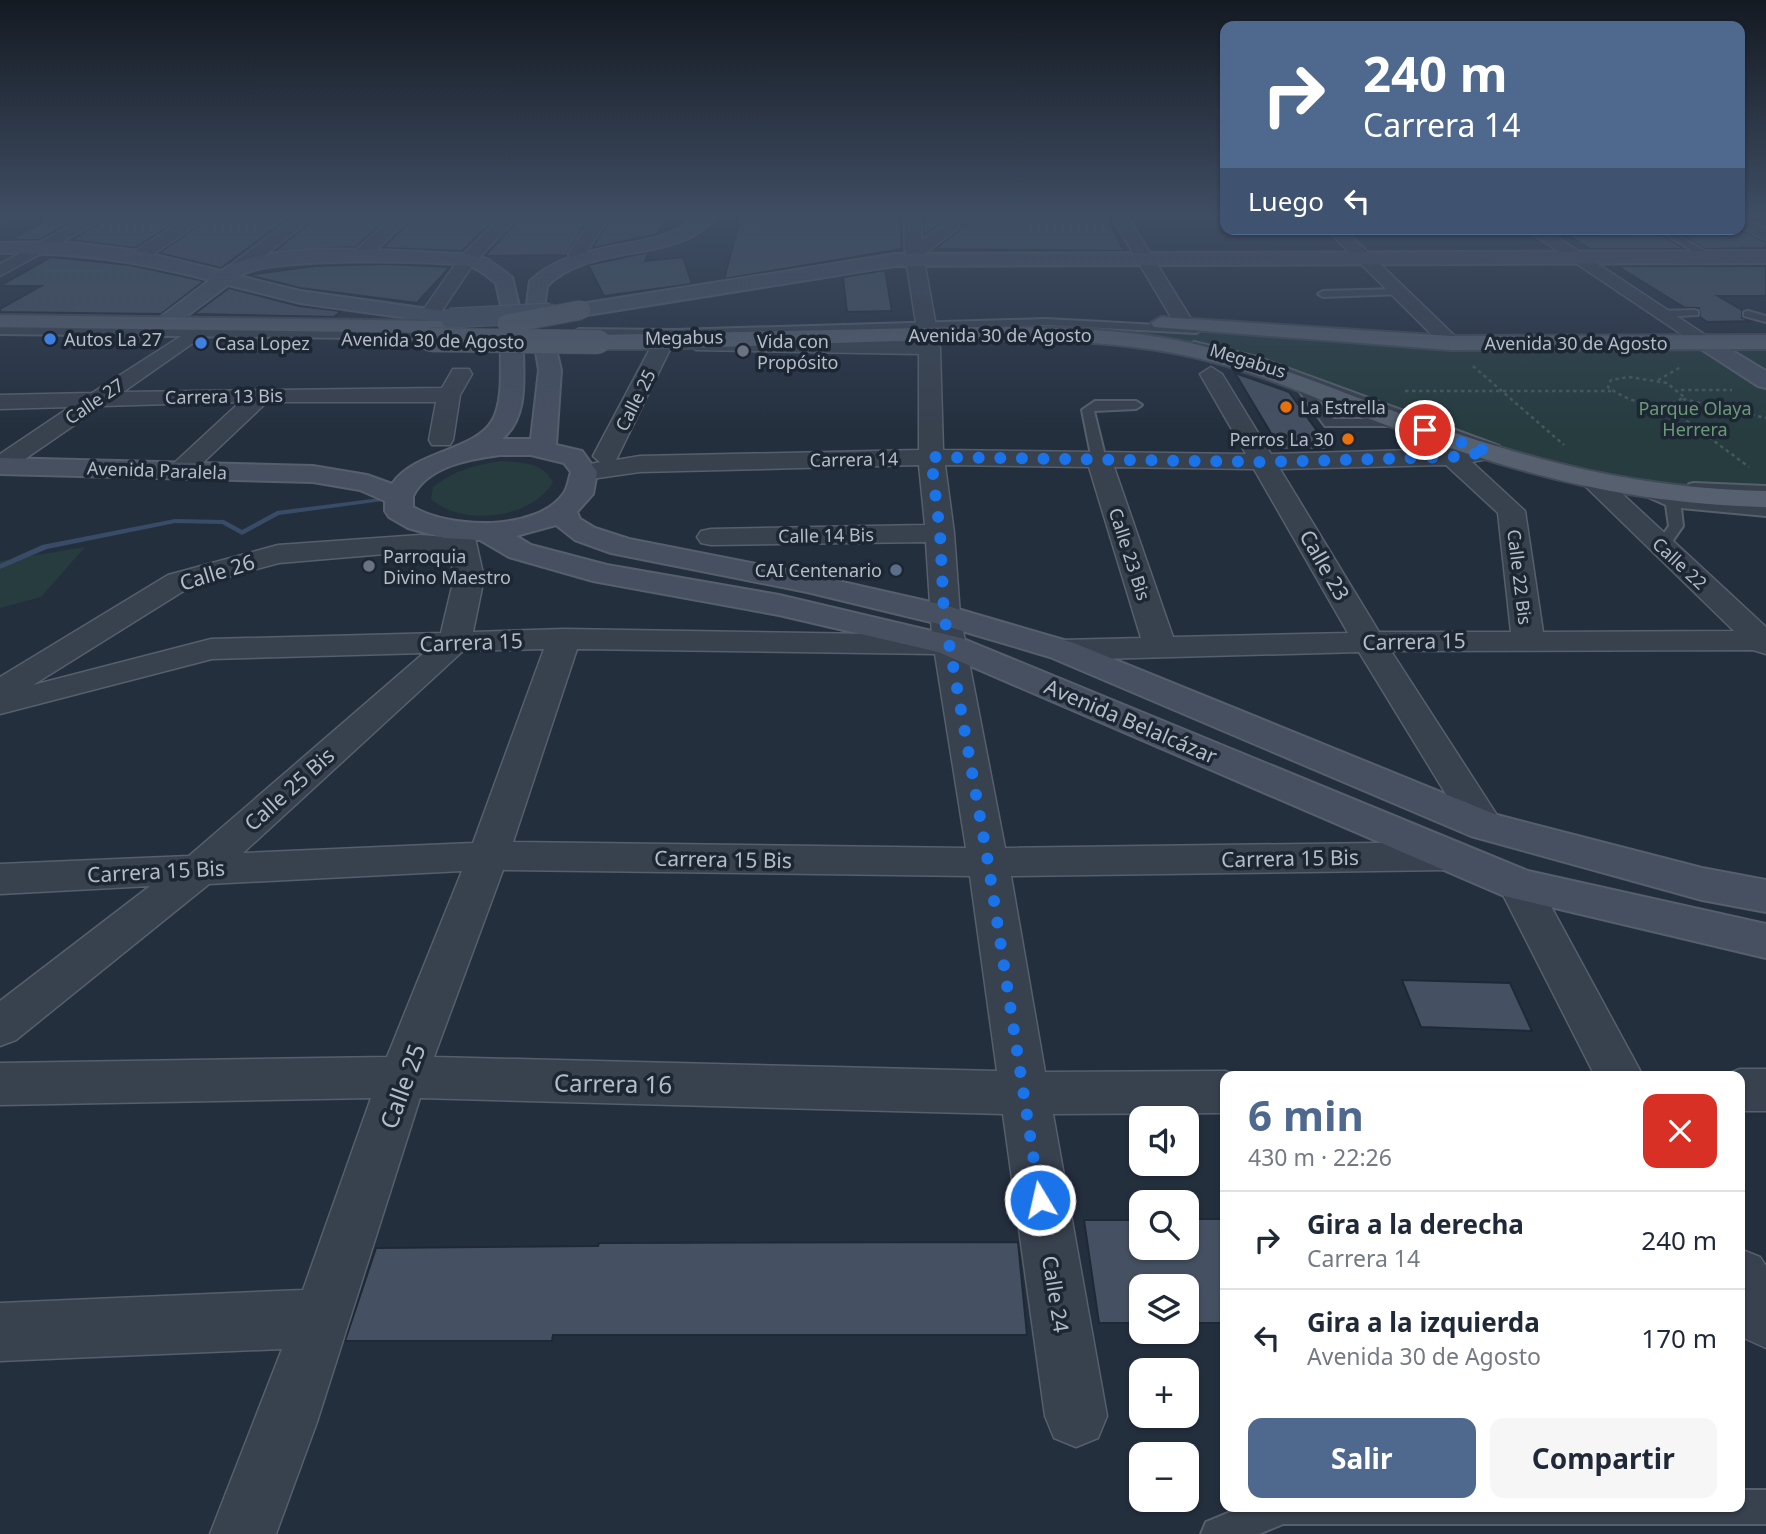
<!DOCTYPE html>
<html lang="es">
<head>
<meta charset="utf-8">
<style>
	:root { --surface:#fff; --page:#f6f6f7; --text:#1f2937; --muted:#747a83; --line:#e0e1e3; --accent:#4f688e }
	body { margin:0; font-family:"Noto Sans",sans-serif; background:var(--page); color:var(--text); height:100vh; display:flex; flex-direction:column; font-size:26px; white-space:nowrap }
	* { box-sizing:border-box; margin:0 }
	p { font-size:23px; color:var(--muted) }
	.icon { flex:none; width:38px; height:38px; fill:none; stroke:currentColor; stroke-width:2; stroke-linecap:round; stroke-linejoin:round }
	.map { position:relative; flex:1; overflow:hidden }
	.details { position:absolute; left:1220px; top:1071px; width:525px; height:441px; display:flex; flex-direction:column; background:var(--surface); border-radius:14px; box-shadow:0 2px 5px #0004 }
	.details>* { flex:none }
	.guide { position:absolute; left:1220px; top:21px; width:525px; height:214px; border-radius:14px; box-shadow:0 2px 5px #0004; background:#4f688e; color:#fff; overflow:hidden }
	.buttons { position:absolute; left:1129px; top:1106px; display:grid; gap:14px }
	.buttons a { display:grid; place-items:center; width:70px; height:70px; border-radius:14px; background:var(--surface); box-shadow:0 2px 5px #0004; font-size:35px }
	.pin { position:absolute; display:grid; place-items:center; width:60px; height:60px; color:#fff; margin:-30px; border:4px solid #fff; border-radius:50%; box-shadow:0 2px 7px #0007 }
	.me { position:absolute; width:77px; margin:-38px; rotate:351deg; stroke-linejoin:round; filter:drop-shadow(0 0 5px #0008) }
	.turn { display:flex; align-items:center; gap:24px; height:147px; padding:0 28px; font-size:32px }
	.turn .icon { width:91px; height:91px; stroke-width:2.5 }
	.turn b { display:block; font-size:49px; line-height:60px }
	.then { display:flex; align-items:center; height:66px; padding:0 28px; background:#0003; gap:14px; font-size:26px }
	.round { display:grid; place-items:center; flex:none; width:74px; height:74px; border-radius:14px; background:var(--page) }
	.summary { display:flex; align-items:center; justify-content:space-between; height:119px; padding:0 28px }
	h1 { font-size:42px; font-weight:700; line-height:52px; color:var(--accent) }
	.action { display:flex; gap:14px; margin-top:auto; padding:14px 28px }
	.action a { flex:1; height:80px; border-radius:14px; background:var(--accent); color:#fff; font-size:28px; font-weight:700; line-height:80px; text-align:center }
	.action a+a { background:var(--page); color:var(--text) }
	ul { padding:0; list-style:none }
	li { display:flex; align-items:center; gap:21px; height:98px; padding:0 28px; border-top:2px solid var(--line) }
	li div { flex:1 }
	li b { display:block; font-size:26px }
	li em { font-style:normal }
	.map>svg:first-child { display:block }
</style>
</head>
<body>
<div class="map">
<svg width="1766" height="1534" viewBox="0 0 1766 1534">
	<rect width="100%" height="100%" fill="#242f3e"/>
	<g fill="#263c3f">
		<polygon points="1046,322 1766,348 1766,490 1651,483 1573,469 1488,444 1227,352 955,330 953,325"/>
		<path d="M502,461C523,463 542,462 553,482C532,519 462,527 431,499L433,487C455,470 475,465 502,461Z"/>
		<polygon points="85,547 41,597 0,608 0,561"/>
	</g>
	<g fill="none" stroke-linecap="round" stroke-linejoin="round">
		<polygon fill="#394c67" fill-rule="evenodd" points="388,497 390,498 390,500 279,515 242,535 222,524 175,523 47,549 0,569 0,564 42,545 175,519 224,520 242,530 277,511"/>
	</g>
	<g fill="#455162" stroke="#1f2835" stroke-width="2">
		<polygon points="55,216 82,216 39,240 9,240"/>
		<polygon points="112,216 142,217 185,216 135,248 71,240"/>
		<polygon points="212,216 291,216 221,268 159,253"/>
		<polygon points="318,216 390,216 356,247 275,251"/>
		<polygon points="415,216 498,216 462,251 383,248"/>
		<polygon points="522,216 591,216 566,255 485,256"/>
		<polygon points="612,216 666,216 658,234 592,248"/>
		<polygon points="741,216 901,216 902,249 724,279"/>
		<polygon points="923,216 950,216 924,235"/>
		<polygon points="977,216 1106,216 1124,251 935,249"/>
		<polygon points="1619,229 1654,229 1684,249 1590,249 1568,235 1627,234"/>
		<polygon points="1673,229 1738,229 1766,242 1766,248 1705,249"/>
		<polygon points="649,252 645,261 683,257 692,284 604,296 588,265"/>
		<polygon points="51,257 130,265 204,281 161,314 0,312 0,309 41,286 0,286"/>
		<polygon points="387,264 450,267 417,303 300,288 248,275 314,266"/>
		<polygon points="1617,266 1766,266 1766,296 1718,296 1742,310 1742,318 1754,321 1707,322 1700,317 1699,308 1685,308"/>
		<polygon points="885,270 892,311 847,312 843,277"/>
		<polygon points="229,288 299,306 341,311 334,317 194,314"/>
		<polygon points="1235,373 1289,392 1331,450 1281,450"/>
		<polygon points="1402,980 1510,983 1532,1031 1421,1027"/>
		<polygon points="1186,1219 1225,1219 1225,1323 1186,1323 1186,1286 1141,1286 1141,1323 1099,1323 1084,1220 1141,1220 1141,1248 1186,1248"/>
		<polygon points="1018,1242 1027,1335 553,1335 552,1341 345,1341 376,1248 598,1246 599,1243"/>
	</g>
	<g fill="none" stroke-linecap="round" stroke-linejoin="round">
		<defs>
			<g id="lane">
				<polygon points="1657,229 1668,229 1714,257 1706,259"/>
				<polygon points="1399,289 1402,294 1323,297 1318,294 1323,291"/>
				<polygon points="1694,310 1698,311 1698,315 1660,317 1655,314 1660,311"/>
				<polygon points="1748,311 1766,316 1766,322 1744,316 1744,312"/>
				<polygon points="1046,319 1196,327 1201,330 1196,333 1046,325 674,336 579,335 574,332 579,329 674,330"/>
				<polygon points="0,328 444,333 449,336 444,339 0,334"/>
				<polygon points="1194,342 1257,357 1499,446 1488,449 1409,420 1408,425 1404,426 1325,426 1294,384 1296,382 1304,382 1333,419 1407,419 1249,361 1190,347 1189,345"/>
				<polygon points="1095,401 1136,401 1142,405 1136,409 1094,411 1106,460 1099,464 1092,460 1082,410"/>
				<polygon points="1694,483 1766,486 1766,494 1689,490 1689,484"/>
				<polygon points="1644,486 1676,499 1766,508 1766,516 1681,508 1683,526 1667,549 1657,549 1655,546 1669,526 1666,505 1639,493 1637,490"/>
				<polygon points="1740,1490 1766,1490 1766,1524 1283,1524 1259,1534 1201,1534 1206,1522 1242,1507 1740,1507"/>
			</g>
			<g id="street">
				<polygon points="0,216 11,216 0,223"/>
				<polygon points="88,216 109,216 0,276 0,264"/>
				<polygon points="190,216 209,216 145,260 133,260 130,256 133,252"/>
				<polygon points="296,216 315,216 245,271 233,271 230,267 233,263"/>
				<polygon points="394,216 412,216 371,255 359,255 356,251 359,247"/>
				<polygon points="502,216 519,216 474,263 429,330 415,330 412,326 461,256"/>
				<polygon points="594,216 610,216 583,258 571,258 568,254"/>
				<path d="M904,216H920L922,240L955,216H974L923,255L940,348L943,450L1246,454L1200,374L1211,367L1222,374L1271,454L1452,449L1489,445L1498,447L1501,452L1498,457L1472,462L1525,511L1543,632L1734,631L1581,482L1585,476H1603L1766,627V654L1753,650L1391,651L1504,826L1499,835L1485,839L1471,835L1359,652L1062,660L1051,657L1046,650L1051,643L1062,640L1141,638L1089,467L945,465L954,533L960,615L1005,848L1446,842L1460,846L1466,856L1460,866L1446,870L1011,876L1045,1072L1225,1071L1240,1076H1225V1113L1053,1114L1107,1416L1098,1438L1076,1447L1054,1438L1045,1416L1003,1114L420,1098L317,1422L276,1534H210L282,1349L0,1361V1303L303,1290L371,1098L0,1105V1063L387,1057L462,871L209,884L16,1040L0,1046V1001L150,886L0,894V864L189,856L424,653L212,659L0,714V677L168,575L278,545L420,535L447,537L450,527L460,525L470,527L474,533L484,578L473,632L564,629L932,635L926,542L711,545L701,543L697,537L701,531L711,529L925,525L919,465L640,472L584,480L575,477L571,472L575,467L600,462L593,456L653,343L663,337L673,343L616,460L640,456L919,450V354L696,350L686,344L696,338L919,342L905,253ZM1446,465L1498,513L1511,632H1379L1280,469ZM1114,467L1254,469L1348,633L1173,637ZM420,551L450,554L454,578L441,633L211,639L33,685L190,587L279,563ZM544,649L473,843L243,853L463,651ZM577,649L935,654L966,848L513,842ZM503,870L970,876L997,1071L434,1057Z"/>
				<polygon points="1111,216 1127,216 1195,325 1192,329 1178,329"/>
				<polygon points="1740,217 1766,229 1766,240 1740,228"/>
				<polygon points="1326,229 1344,229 1458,339 1461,343 1458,347 1444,347"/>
				<polygon points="1525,229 1545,229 1716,342 1713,346 1699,346"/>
				<polygon points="189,331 199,337 196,341 123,392 442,388 453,369 469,369 472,374 460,395 453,440 450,445 432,445 429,440 436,402 267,402 190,475 172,475 168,470 172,465 240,402 102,406 9,470 0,473 0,454 70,407 0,409 0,395 92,393"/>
				<polygon points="1519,870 1534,875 1643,1076 1595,1076 1498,885 1504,875"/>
				<polygon points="1740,1069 1766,1069 1766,1111 1740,1111 1740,1076 1722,1076"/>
				<polygon points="1740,1249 1760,1257 1766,1266 1766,1348 1746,1339 1740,1329"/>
			</g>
			<g id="secondary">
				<path d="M698,216H716C679,265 592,241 547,286L544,308H530L527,304L530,281C579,235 660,254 698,216Z"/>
				<path d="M64,242L139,251L221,271C267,237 408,253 467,254L487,259L512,277L519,306L509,312L502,310L496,283C488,277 478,268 469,266C434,260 264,257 239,276L300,291L450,312L460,318L450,324L300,303L228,285L172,327H158L155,323L158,319L210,280C135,261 77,252 0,253V243Z"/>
				<polygon points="1766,251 1766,263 895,266 581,316 571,310 581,304 895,254"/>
				<polygon points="1706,335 1766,371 1766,388 1758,386 1698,347 1695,342"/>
				<path d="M512,339L523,346C523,377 529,417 502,439H531L539,370L535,346L546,339L554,341L561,370L556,445L582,451L597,472L593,494L577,512L580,519L595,528L629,539L807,574L944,605L1074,643L1497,815L1702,868L1766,880V912L1702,900L1471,836L1050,657L935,623L807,592L611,553L575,540L556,525L516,536L531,545L607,565L779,595L961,638L1528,871L1766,924V958L1504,896L938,652L779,615L593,581L509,557L480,540L444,538L408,528L389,517L385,511V501L360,490L313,482L0,474V458L313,466L367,475L392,484C414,451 474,451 492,421C504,401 500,368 501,346ZM500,455H531L564,463L571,472C569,478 568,487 564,493C537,532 449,529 413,507V496C428,466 470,459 500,455Z"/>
			</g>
			<g id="primary">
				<polygon points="0,315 442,321 453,327 442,333 0,327"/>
				<polygon points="1161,317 1451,336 1766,335 1766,349 1451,350 1154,327 1151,323"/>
				<path d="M967,327C1044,327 1123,327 1199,345C1275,363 1347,395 1420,421C1540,463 1637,488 1766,491V507C1633,504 1524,476 1400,430C1332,406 1264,373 1193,357C1110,339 1025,339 940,340C840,342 740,347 639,349H598L587,342L598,335Z"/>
			</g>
		</defs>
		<use href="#lane" stroke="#565f6c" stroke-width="4"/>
		<use href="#street" stroke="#565f6c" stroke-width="3"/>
		<use href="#secondary" stroke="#565f6c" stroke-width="4"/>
		<use href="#primary" stroke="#414a57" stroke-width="4"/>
		<g stroke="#44595c" stroke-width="2.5" stroke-dasharray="3.5 3.5" stroke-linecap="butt">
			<polyline points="1473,366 1564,445"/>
			<path d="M1629,377L1667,383L1684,397C1662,413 1628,402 1608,387L1611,380Z"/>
			<polyline points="1658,380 1681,367"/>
			<polyline points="1681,390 1732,390"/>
			<polyline points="1405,391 1611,391"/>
			<polyline points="1683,399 1766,418"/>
			<polyline points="1664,404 1749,467"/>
		</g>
		<use href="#lane" fill="#38414e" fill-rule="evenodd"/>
		<use href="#street" fill="#38414e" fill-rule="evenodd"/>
		<use href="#secondary" fill="#465061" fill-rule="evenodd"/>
		<use href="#primary" fill="#56606e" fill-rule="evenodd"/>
		<defs>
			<polyline id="secondary-bridge" points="450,318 551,313"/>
			<polyline id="primary-bridge-far1" points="507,324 581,310"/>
			<polyline id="primary-bridge" points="431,340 598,342"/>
		</defs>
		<use href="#secondary-bridge" stroke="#565f6c" stroke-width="21" stroke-linecap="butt"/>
		<use href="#primary-bridge-far1" stroke="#414a57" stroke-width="21" stroke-linecap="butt"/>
		<use href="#primary-bridge" stroke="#414a57" stroke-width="25" stroke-linecap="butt"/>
		<use href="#secondary-bridge" stroke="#465061" stroke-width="19"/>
		<use href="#primary-bridge-far1" stroke="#56606e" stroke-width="19"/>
		<use href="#primary-bridge" stroke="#56606e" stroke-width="24"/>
	</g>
	<linearGradient id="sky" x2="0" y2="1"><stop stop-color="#141a22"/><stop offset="0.5" stop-color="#3f4d63"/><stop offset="1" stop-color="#3f4d63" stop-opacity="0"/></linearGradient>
	<rect width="1766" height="431" fill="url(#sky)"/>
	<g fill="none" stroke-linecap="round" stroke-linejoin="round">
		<polyline stroke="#1a73e8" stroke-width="12" stroke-dasharray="0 21.6" points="1040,1200 988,862 944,615 940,533 931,457 1264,462 1452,457 1489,452 1425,430"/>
	</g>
	<g fill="#3f7fe0" stroke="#1d2633" stroke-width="2.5">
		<circle cx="50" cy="339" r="7"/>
		<circle cx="201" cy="343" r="7"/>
	</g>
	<g fill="#6b7280" stroke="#1d2633" stroke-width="2.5">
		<circle cx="743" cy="351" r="7"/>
		<circle cx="369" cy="566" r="7"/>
	</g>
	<g fill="#e8710a" stroke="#1d2633" stroke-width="2.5">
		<circle cx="1286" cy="407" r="7"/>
		<circle cx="1348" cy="439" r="7"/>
	</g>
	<circle fill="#5c6f8a" stroke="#1d2633" stroke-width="2.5" cx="896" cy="570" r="7"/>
	<g text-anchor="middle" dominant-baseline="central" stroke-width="7" stroke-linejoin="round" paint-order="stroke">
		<g font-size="18" fill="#b4bcc9" stroke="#1d2633">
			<text x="1000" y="335">Avenida 30 de Agosto</text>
			<text transform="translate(684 337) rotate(-1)">Megabus</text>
			<text transform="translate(433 340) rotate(1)">Avenida 30 de Agosto</text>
			<text x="1576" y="343">Avenida 30 de Agosto</text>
			<text transform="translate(1248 360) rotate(17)">Megabus</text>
			<text transform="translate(224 396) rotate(-1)">Carrera 13 Bis</text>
			<text transform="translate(635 400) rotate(-63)">Calle 25</text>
			<text transform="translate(94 401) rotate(-34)">Calle 27</text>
			<text transform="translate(854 459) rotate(-1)">Carrera 14</text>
			<text transform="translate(157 470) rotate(2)">Avenida Paralela</text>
			<text transform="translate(826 535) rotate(-1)">Calle 14 Bis</text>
			<text transform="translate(1130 554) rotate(72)">Calle 23 Bis</text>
			<text transform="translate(1680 563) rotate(43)">Calle 22</text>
			<text transform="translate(1520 577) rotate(83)">Calle 22 Bis</text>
		</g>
		<g font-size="18" fill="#b4bcc9" stroke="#1d2633" text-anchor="start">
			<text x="64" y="339">Autos La 27</text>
			<text x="757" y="341">Vida con<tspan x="757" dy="21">Propósito</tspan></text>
			<text x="215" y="343">Casa Lopez</text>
			<text x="1300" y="407">La Estrella</text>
			<text x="1334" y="439" text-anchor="end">Perros La 30</text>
			<text x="383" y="556">Parroquia<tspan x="383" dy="21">Divino Maestro</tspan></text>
			<text x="882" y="570" text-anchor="end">CAI Centenario</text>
		</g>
		<g font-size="18" fill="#6b9a76" stroke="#1d2633">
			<text x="1695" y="408">Parque Olaya<tspan x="1695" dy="21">Herrera</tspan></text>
		</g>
		<g font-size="21" fill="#b4bcc9" stroke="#1d2633">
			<text transform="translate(1325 565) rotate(60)">Calle 23</text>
			<text transform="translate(217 572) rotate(-17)">Calle 26</text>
			<text transform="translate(1414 641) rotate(-1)">Carrera 15</text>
			<text transform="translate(471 642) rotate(-2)">Carrera 15</text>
			<text transform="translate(1131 721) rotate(23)">Avenida Belalcázar</text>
			<text transform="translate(289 789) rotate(-42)">Calle 25 Bis</text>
			<text transform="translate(1290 858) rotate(-1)">Carrera 15 Bis</text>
			<text transform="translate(723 859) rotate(1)">Carrera 15 Bis</text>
			<text transform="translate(156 871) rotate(-3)">Carrera 15 Bis</text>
			<text transform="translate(1056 1294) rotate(81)">Calle 24</text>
		</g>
		<g font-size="24" fill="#b4bcc9" stroke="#1d2633">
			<text transform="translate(613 1083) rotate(1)">Carrera 16</text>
			<text transform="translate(402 1086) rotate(-70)">Calle 25</text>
		</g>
	</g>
</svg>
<div class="buttons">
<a><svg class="icon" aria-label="sound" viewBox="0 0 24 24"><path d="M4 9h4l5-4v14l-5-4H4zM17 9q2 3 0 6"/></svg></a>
<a><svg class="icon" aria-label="search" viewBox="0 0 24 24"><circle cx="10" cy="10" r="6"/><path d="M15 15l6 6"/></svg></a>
<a><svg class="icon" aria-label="layers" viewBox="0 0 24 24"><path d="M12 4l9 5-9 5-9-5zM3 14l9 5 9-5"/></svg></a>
<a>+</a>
<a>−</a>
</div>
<div class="pin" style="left:1425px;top:430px;background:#d93025"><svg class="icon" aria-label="arrive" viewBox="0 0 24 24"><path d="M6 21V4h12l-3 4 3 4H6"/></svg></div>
<svg class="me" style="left:1040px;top:1200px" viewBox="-20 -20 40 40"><circle r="17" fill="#1a73e8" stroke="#fff" stroke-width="3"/><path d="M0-11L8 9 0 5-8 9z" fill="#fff"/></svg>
<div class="guide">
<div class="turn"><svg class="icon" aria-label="right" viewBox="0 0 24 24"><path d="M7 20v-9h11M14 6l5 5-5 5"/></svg><div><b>240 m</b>Carrera 14</div></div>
<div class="then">Luego<svg class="icon" aria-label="left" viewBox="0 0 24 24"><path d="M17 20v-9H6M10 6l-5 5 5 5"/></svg></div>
</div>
<section class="details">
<div class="summary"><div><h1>6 min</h1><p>430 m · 22:26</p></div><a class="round" style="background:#d93025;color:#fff"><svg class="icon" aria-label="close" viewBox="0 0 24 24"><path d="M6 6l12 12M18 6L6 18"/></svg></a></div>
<ul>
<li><svg class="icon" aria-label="right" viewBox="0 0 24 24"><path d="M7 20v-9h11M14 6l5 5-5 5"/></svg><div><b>Gira a la derecha</b><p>Carrera 14</p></div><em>240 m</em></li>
<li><svg class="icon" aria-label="left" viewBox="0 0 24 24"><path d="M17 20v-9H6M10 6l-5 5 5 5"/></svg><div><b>Gira a la izquierda</b><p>Avenida 30 de Agosto</p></div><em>170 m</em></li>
</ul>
<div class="action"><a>Salir</a><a>Compartir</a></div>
</section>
</div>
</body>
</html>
